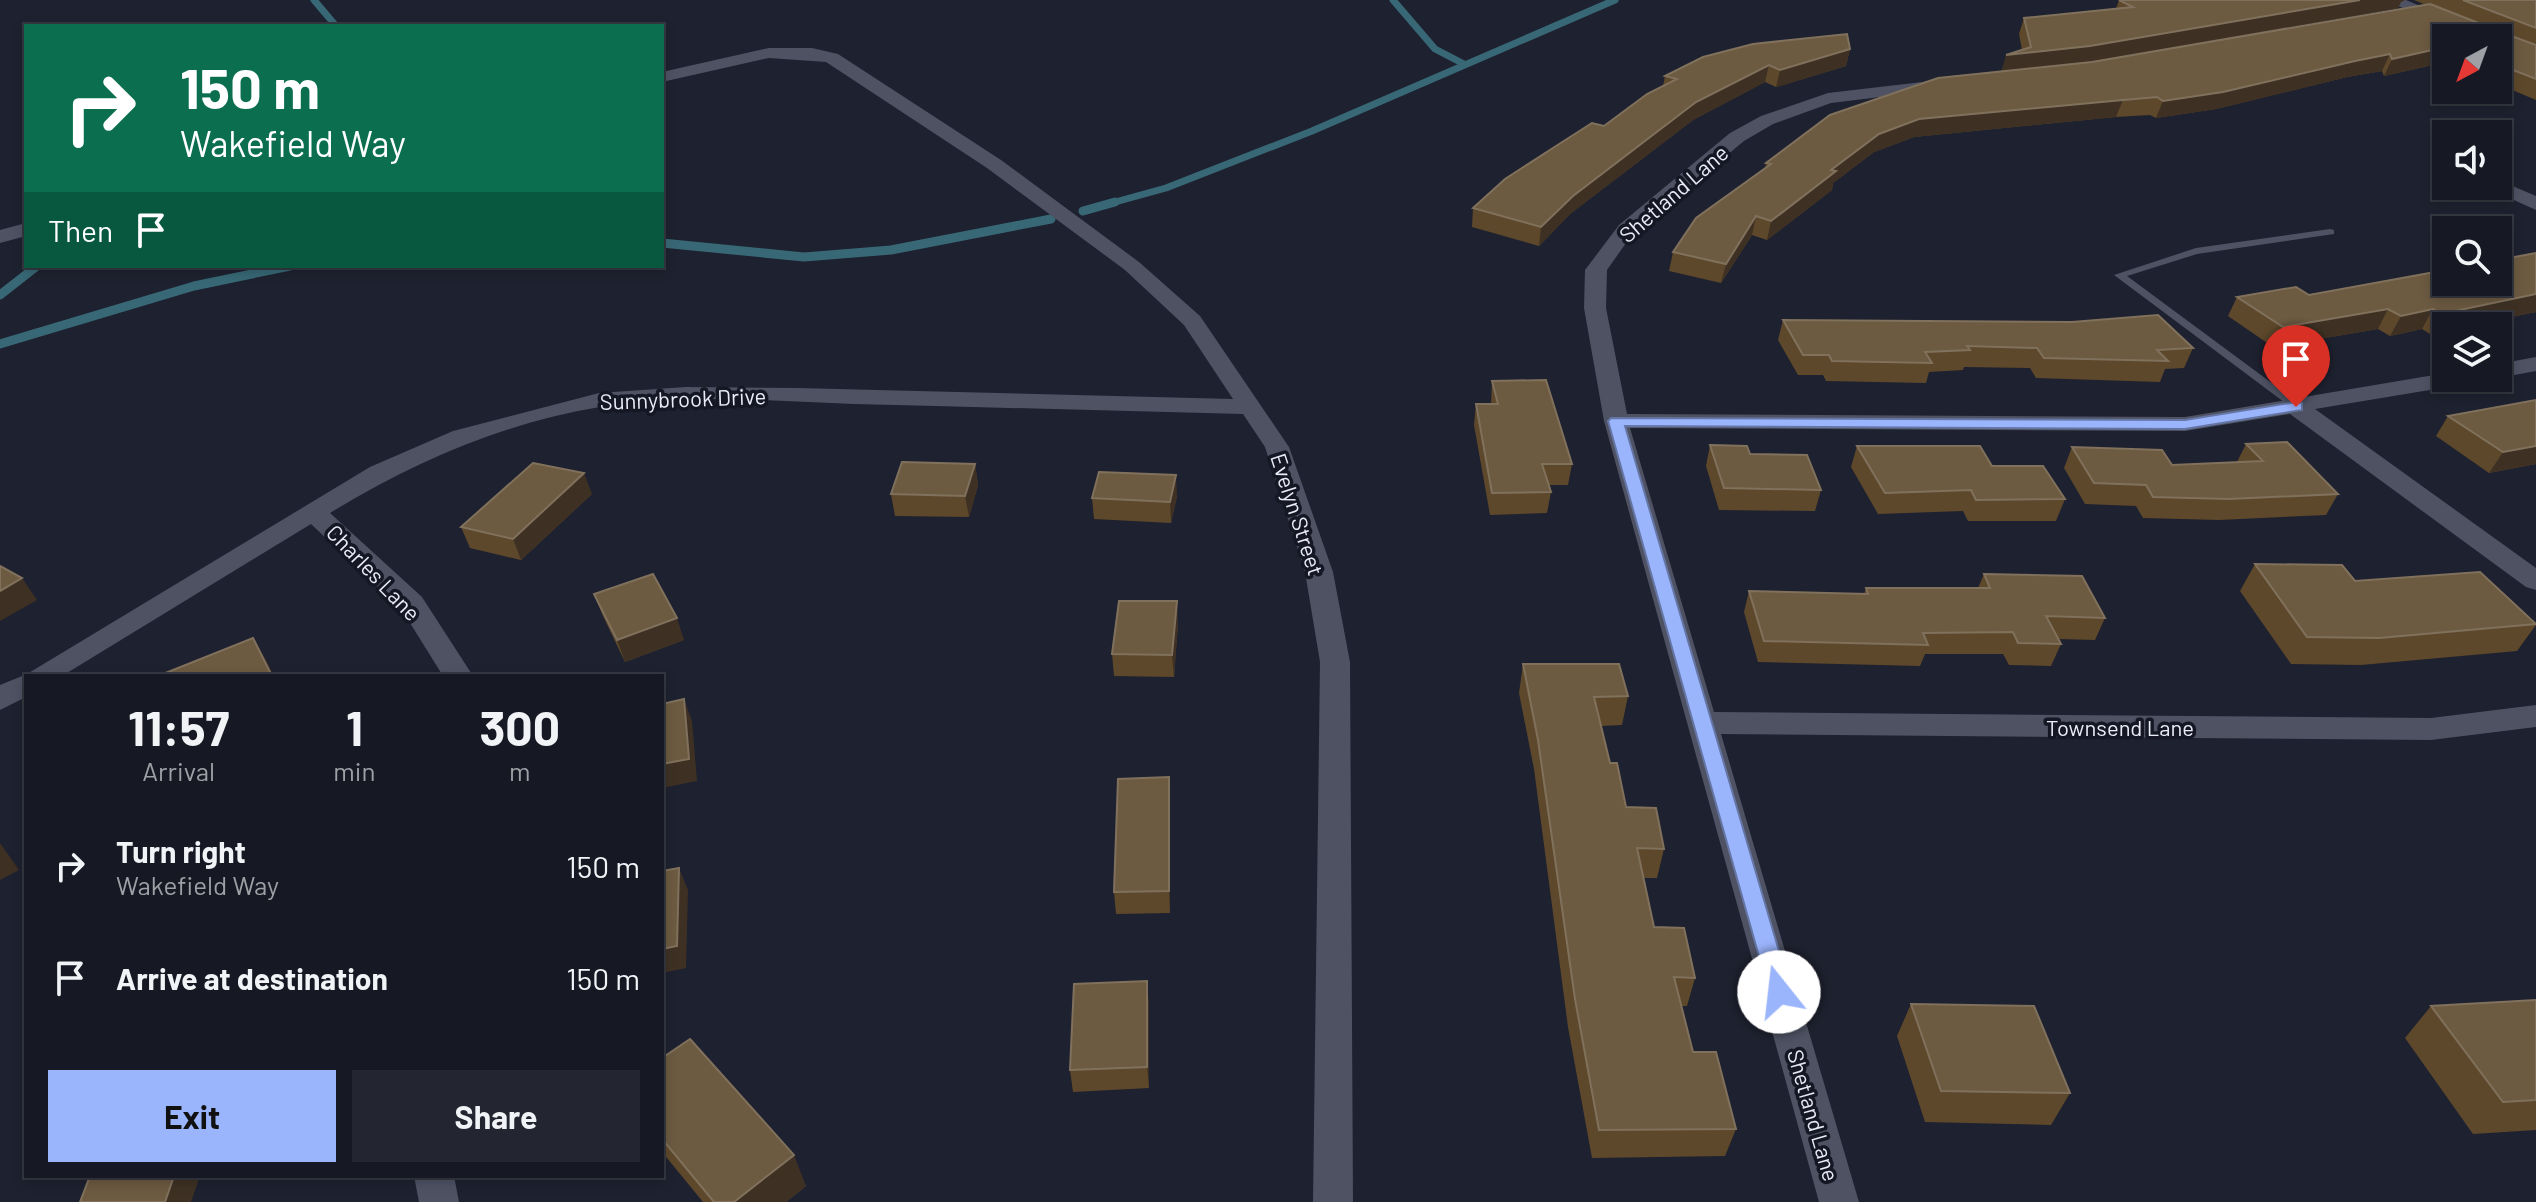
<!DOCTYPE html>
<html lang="en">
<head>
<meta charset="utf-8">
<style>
	:root { --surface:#161923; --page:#232630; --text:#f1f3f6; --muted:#9ea0a6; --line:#353841; --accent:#9bb5fd }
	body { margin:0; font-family:Barlow,sans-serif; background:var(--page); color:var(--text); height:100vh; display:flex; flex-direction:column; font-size:30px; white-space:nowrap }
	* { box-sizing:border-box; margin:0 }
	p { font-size:26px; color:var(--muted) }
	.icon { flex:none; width:44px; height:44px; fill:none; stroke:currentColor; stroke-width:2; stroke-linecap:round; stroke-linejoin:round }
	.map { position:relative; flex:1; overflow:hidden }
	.sheet { position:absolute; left:24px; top:674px; width:640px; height:504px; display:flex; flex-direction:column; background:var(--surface); border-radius:0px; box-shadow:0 4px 12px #0003,0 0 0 2px var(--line) }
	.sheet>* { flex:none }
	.hud { position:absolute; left:24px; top:24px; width:640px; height:244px; border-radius:0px; box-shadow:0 4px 12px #0003,0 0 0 2px var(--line); background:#0b6e4f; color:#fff; overflow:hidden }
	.needle { width:52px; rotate:221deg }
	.buttons { position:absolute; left:2432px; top:24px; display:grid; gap:16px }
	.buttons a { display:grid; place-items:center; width:80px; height:80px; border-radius:0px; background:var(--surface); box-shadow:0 4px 12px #0003,0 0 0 2px var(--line); font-size:40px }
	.pin { position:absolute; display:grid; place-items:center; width:68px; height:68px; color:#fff; margin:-82px -34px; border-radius:50% 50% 50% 0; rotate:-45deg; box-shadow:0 0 8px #0007 }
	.pin .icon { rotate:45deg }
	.me { position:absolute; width:88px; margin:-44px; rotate:344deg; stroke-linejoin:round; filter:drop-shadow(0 0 6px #0008) }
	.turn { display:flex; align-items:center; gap:28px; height:168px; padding:0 24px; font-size:36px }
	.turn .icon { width:104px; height:104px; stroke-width:2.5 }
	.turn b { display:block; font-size:56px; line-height:68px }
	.then { display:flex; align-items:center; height:76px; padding:0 24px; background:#0003; gap:16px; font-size:30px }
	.eta { display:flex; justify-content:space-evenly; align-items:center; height:136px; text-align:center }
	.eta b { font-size:48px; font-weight:700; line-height:56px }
	.cta { display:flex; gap:16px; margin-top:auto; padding:16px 24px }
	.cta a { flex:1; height:92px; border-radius:0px; background:var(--accent); color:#111; font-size:32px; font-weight:700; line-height:92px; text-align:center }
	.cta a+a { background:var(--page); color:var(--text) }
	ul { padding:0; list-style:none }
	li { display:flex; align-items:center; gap:24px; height:112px; padding:0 24px }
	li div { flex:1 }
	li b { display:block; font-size:30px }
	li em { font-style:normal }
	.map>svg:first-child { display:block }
</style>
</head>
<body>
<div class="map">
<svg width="2536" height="1202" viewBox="0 0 2536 1202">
	<rect width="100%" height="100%" fill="#1e212f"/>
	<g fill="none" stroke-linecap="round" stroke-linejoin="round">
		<g stroke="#386876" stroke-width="7">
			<polyline points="314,0 336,26"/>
			<polyline points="1393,0 1435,49 1464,64"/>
			<polyline points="1108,204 1166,188 1312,131 1615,0"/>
		</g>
		<g stroke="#386876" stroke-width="9">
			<polyline points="1083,211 1115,202"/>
			<polyline points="662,243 804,257 891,250 1051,219"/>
			<polyline points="0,295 37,266"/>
			<polyline points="0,344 194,286 290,266"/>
		</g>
		<polygon fill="#4e5263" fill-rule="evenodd" points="2330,229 2334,230 2334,234 2197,254 2127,276 2300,404 2302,407 2300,410 2296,411 2114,275 2196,248"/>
		<g fill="#4e5263" fill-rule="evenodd">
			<polygon points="2384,0 2406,0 2496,38 2473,38"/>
			<path d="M769,48H812L838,54L1001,160L1139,262L1200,316L1289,447L1333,572L1350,662L1353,1202H1313L1320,662L1305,572L1265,447L1243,414C1113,411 984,407 854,404C771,401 682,393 600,407C503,423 413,462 330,513L422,597L473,676H443L402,610L311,524L62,676H26V697L0,710V685L27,674L370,467L453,431L599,393L686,387L797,388L1233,399L1184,325L1125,270L987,168L826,62L769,58L662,82V72Z"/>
			<polygon points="1948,79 1957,84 1954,88 1831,103 1773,124 1744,141 1633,233 1607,270 1606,308 1627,414 2185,417 2446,373 2446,378 2472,378 2460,385 2315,409 2536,568 2536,590 2526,587 2290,414 2185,431 1630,428 1714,712 2431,718 2536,705 2536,727 2431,740 1721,734 1859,1202 1819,1202 1604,421 1584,308 1585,270 1619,225 1730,133 1761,116 1828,93"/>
			<polygon points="2503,182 2536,196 2536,210 2496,192 2493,188"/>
			<polygon points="26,223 26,236 0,243 0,230"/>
			<polygon points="2536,357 2536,371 2498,378 2498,364"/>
			<polygon points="414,1176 454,1176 459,1202 419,1202"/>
		</g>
	</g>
	<g fill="#5e482b">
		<polygon points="2119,0 2405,0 2401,2 2398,8 2089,62 2426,5 2414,0 2536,0 2536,100 2498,84 2498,38 2446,38 2446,63 2436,59 2433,65 2384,76 2382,71 2347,77 2216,109 2156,118 2150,115 2116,117 1914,137 1874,152 1833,183 1832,190 1767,240 1752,235 1721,283 1669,271 1673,252 1765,169 1766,163 2001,71 2022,50 2019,34 2024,18 2116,9"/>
		<polygon points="1850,49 1846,66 1776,87 1765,82 1693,120 1570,214 1539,246 1472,227 1473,208 1604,126 1663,86 1665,76"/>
		<polygon points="2536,253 2536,312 2467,326 2446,326 2446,330 2430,334 2422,329 2390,336 2378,329 2273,347 2228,316 2237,297 2309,295"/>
		<polygon points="1783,320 2193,348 2184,368 2165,369 2160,382 2036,378 2030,368 1964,367 1963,370 1929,372 1926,383 1826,381 1823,375 1798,375 1778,340"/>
		<polygon points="1492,381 1572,464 1568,485 1549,485 1551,492 1547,513 1490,515 1474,425 1476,404 1491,404"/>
		<polygon points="2536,400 2536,464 2489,473 2436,436 2448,416"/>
		<polygon points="2246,444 2338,494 2326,515 2219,520 2143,518 2136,506 2085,504 2064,468 2072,447 2172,465 2237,462"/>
		<polygon points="1710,445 1821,490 1815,511 1719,510 1706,466"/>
		<polygon points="1857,446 1992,466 2065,499 2056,521 1968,521 1963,511 1878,514 1851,467"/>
		<polygon points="975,464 978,485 969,517 895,516 891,494"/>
		<polygon points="592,494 521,560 470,548 461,527"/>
		<polygon points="1177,496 1171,523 1094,519 1092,498"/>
		<polygon points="2255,564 2355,581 2536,623 2536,625 2517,651 2361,665 2291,664 2240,591"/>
		<polygon points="1984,574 2105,618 2095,640 2058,639 2061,644 2051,666 2009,665 2003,654 1925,654 1920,666 1758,662 1744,612 1749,591 1864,594 1866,588 1978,588"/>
		<polygon points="594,594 684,640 625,662 603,616"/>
		<polygon points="1178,623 1174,677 1114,676 1112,654"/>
		<polygon points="1523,664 1628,696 1622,725 1601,726 1610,763 1626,807 1664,849 1657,878 1644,878 1654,927 1695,978 1687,1006 1681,1006 1693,1052 1736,1129 1725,1156 1592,1158 1568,1027 1534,769 1519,693"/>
		<polygon points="1170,800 1170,913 1116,914 1114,892"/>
		<polygon points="2536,1000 2536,1130 2473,1134 2405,1038 2431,1006"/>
		<polygon points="1149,1002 1149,1088 1073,1092 1070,1070"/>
		<polygon points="1911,1004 2070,1093 2051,1125 1925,1122 1897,1036"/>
		<polygon points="662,1058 806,1186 786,1202 703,1202 662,1152"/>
	</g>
	<g fill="#3e3124">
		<polygon points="2360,0 2405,0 2401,2 2398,8 2085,63 2001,72 2006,55"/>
		<polygon points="2441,48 2433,65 2384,76 2392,59"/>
		<polygon points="1850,49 1846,66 1776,87 1780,70"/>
		<polygon points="2390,54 2382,71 2347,77 2216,109 2156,118 2163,101"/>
		<polygon points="1769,65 1765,82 1693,120 1570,214 1539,246 1541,227 1573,196 1696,102"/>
		<polygon points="2123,100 2116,117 1914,137 1874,152 1833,183 1832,190 1767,240 1771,221 1831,170 1879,134 1919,119"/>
		<polygon points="1756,216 1752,235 1721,283 1726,264"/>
		<polygon points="2536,294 2536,312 2467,326 2446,326 2446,330 2430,334 2441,314"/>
		<polygon points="2388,309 2378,329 2273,347 2283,327"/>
		<polygon points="2433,309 2422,329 2390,336 2401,316"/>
		<polygon points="2536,446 2536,464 2489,473 2503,452"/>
		<polygon points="975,464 978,485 969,517 965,496"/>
		<polygon points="584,473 592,494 521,560 513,539"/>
		<polygon points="1176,475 1177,496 1171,523 1170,502"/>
		<polygon points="22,578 37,600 0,621 0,591"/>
		<polygon points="1177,601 1178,623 1174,677 1172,655"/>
		<polygon points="677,618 684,640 625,662 617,640"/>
		<polygon points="253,638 266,660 274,676 267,676"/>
		<polygon points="684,699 692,721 697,781 662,788 662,764"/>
		<polygon points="1169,777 1170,800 1170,913 1169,891"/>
		<polygon points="0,843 19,870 0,880"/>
		<polygon points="679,868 688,890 686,968 662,973 662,949"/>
		<polygon points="1147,981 1149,1002 1149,1088 1147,1067"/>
		<polygon points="794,1155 806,1186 786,1202 734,1202"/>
		<polygon points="174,1176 200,1176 191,1202 165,1202"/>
	</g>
	<g fill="#6c5a41" stroke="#80715d" stroke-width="2">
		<polygon points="2119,0 2360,0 2090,46 2006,55 2031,47 2024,18 2133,7"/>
		<polygon points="2463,0 2536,0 2536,28"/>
		<polygon points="2430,4 2481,24 2504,25 2506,34 2536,45 2536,79 2498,64 2498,38 2446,38 2446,43 2436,39 2441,48 2392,59 2390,54 2355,61 2223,92 2163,101 2157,97 2123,100 1919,119 1879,134 1831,170 1836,171 1771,221 1756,216 1726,264 1673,252 1696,218 1771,164 1766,163 1830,115 1938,78 2092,62"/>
		<polygon points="1847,34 1850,49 1780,70 1769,65 1696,102 1573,196 1541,227 1473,208 1505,179 1556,146 1592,123 1604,126 1647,94 1677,79 1665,76 1703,57 1753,44"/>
		<polygon points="2536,253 2536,294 2441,314 2433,309 2401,316 2388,309 2283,327 2237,297 2296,287 2309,295 2446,270 2446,282 2498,282 2498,260"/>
		<polygon points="2158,315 2193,348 2157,350 2168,361 2044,358 2037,348 1967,346 1970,350 1925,352 1932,363 1832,361 1829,355 1803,355 1783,320 2072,322"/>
		<polygon points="1546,380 1572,464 1542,464 1551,492 1492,493 1476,404 1498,404 1492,381"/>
		<polygon points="2536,400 2536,446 2503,452 2448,416"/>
		<polygon points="2287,442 2338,494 2229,499 2153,497 2146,485 2094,483 2072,447 2162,450 2172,465 2263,461 2246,444"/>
		<polygon points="1710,445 1747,446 1750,454 1807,455 1821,490 1724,488"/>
		<polygon points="1857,446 1980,446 1992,466 2043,466 2065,499 1976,500 1971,490 1885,493"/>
		<polygon points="902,462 975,464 965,496 891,494"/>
		<polygon points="533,463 584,473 513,539 461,527"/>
		<polygon points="1099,472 1176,475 1170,502 1092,498"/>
		<polygon points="2255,564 2342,565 2355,581 2480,572 2536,624 2379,638 2307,637"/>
		<polygon points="0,566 22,578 0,591"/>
		<polygon points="653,574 677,618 617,640 594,594"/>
		<polygon points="1984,574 2082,576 2105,618 2046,616 2061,644 2018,643 2013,632 1923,633 1928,645 1764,641 1749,591 1868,594 1866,588 1990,588"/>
		<polygon points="1119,601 1177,601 1172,655 1112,654"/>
		<polygon points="253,638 271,674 267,676 158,676"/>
		<polygon points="1523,664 1619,664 1628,696 1594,697 1610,763 1617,763 1626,807 1656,808 1664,849 1637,848 1654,927 1684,928 1695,978 1674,977 1693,1052 1716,1052 1736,1129 1599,1130 1575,999 1538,740"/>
		<polygon points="684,699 689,759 662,764 662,704"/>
		<polygon points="1169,777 1169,891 1114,892 1118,779"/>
		<polygon points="679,868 677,946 662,949 662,871"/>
		<polygon points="1147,981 1147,1067 1070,1070 1074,984"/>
		<polygon points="2536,1000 2536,1100 2503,1102 2431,1006"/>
		<polygon points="1911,1004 2034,1006 2070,1093 1941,1091"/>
		<polygon points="690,1039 794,1155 734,1202 714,1202 662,1139 662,1058"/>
		<polygon points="90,1176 174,1176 165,1202 80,1202"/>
	</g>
	<polygon fill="#9bb5fd" stroke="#6576a4" stroke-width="2" points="2296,402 2302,403 2302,410 2185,429 1625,426 1791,992 1787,999 1779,1002 1771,999 1608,421 1611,418 2185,420"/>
	<g text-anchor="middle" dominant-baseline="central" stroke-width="7" stroke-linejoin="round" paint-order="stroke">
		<g font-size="22" fill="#e9ecf6" stroke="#151725">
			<text transform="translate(1673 193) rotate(-41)">Shetland Lane</text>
			<text transform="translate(683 398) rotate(-2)">Sunnybrook Drive</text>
			<text transform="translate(1298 514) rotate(72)">Evelyn Street</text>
			<text transform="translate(374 572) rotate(46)">Charles Lane</text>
			<text x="2120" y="727">Townsend Lane</text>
			<text transform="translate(1814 1115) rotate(74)">Shetland Lane</text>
		</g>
	</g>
</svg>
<div class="buttons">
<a><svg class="needle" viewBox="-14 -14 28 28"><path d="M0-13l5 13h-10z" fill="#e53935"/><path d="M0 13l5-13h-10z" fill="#9ea0a6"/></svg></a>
<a><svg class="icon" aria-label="sound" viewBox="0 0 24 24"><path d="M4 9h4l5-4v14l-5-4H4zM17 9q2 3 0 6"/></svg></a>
<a><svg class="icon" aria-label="search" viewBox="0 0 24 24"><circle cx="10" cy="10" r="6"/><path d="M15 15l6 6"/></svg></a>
<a><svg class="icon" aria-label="layers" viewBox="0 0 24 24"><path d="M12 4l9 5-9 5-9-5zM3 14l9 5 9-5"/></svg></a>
</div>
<div class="pin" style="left:2296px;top:407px;background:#d93025"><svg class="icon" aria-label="arrive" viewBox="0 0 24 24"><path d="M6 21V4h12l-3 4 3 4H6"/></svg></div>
<svg class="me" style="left:1779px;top:992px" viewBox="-20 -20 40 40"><circle r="19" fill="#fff"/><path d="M0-13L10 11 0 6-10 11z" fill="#9bb5fd"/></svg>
<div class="hud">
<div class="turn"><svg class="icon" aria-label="right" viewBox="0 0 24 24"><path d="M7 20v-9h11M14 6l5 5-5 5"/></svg><div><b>150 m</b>Wakefield Way</div></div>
<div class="then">Then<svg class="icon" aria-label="arrive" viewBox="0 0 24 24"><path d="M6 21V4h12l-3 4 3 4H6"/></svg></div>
</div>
<section class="sheet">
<div class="eta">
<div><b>11:57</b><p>Arrival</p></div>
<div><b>1</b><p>min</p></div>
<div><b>300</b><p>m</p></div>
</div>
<ul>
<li><svg class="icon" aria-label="right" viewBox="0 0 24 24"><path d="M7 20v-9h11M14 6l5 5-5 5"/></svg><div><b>Turn right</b><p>Wakefield Way</p></div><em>150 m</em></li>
<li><svg class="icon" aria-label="arrive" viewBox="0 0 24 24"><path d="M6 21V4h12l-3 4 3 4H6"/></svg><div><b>Arrive at destination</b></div><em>150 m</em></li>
</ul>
<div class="cta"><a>Exit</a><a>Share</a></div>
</section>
</div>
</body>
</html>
